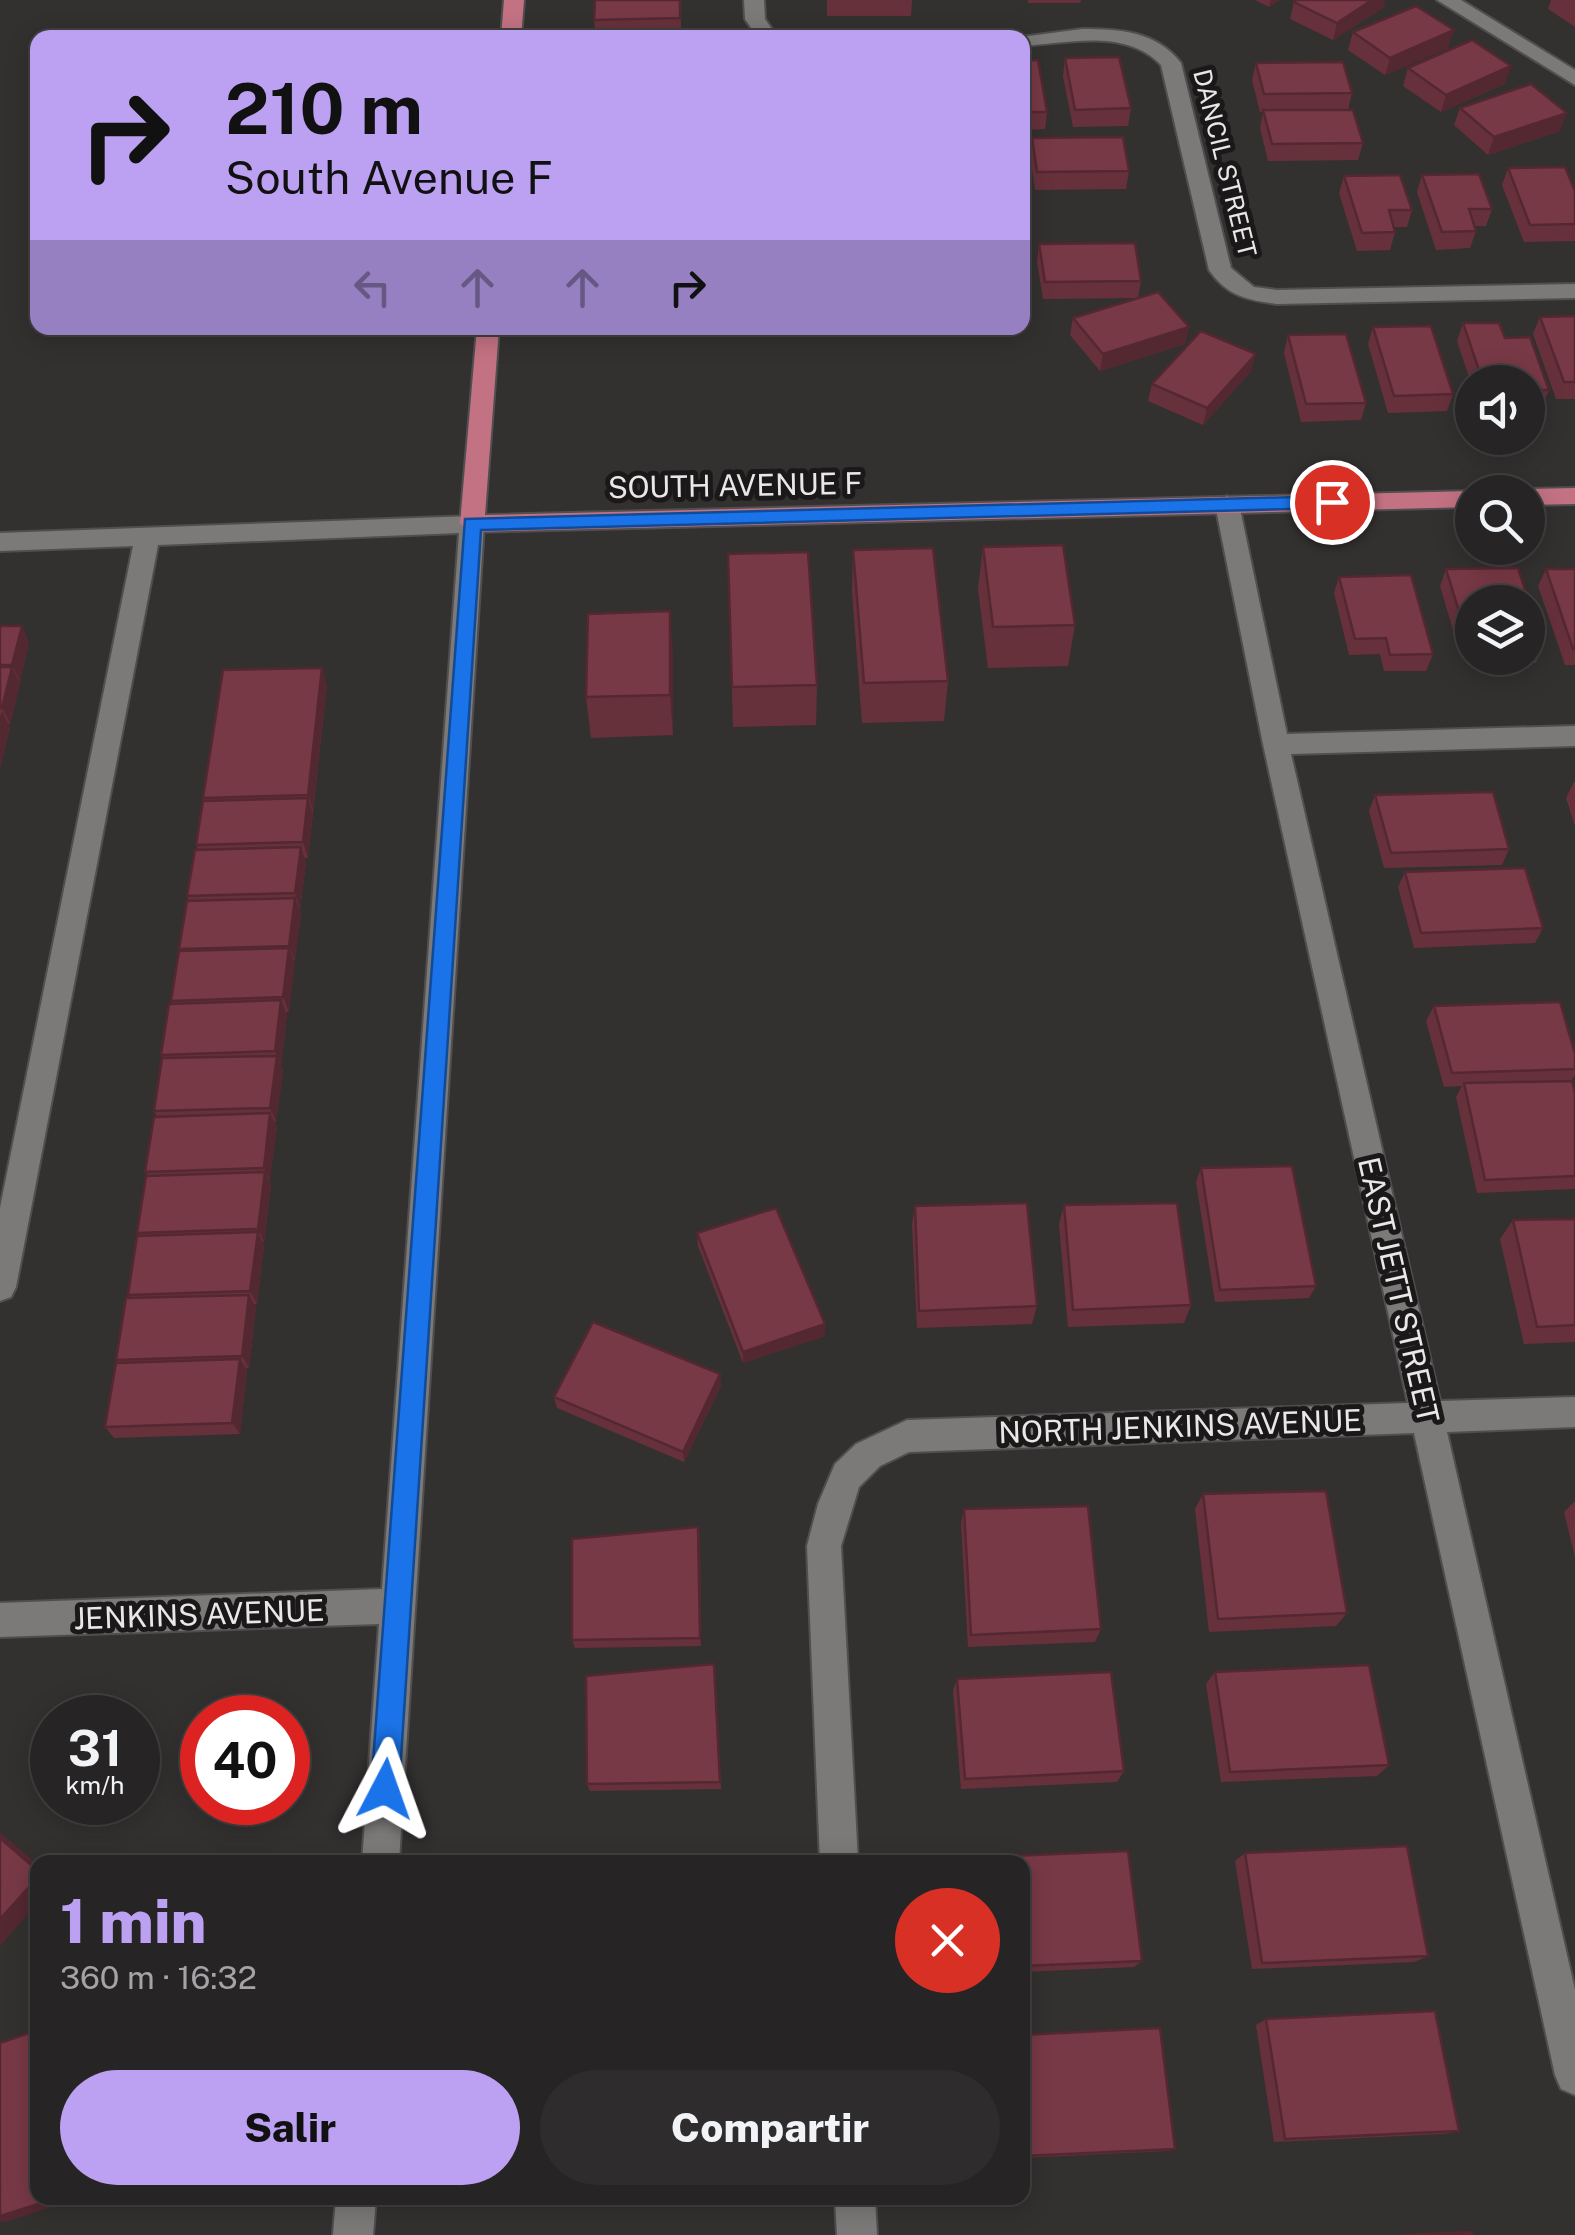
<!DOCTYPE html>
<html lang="es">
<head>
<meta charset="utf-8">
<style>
	:root { --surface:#262424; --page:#2e2c2c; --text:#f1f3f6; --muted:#a4a4a6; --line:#424141; --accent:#bca0f2 }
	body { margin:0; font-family:"Public Sans",sans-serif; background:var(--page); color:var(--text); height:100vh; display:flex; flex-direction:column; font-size:38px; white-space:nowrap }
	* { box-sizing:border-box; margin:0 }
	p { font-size:32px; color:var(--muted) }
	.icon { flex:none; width:55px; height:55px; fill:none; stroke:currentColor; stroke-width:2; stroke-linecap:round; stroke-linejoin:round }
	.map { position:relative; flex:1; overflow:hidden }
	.panel { position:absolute; left:30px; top:1855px; width:1000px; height:350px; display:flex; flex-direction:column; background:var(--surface); border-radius:20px; box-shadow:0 5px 25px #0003,0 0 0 2px var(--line) }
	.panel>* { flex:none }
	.guide { position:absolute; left:30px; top:30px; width:1000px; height:305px; border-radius:20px; box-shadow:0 5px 25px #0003,0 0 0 2px var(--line); background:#bca0f2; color:#111; overflow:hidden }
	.fabs { position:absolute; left:1455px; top:365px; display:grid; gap:20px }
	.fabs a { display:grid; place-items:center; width:90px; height:90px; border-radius:50%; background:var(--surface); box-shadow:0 5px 25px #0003,0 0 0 2px var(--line); font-size:50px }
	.speed { position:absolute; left:30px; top:1695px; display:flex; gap:20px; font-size:50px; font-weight:700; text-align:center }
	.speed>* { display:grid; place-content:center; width:130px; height:130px; border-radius:50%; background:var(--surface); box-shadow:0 5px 25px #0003,0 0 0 2px var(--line); line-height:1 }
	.speed small { font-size:25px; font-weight:400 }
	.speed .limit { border:15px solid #d22; background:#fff; color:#111 }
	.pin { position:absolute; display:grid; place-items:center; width:85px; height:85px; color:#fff; margin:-42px; border:5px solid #fff; border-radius:50%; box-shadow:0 2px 10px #0007 }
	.me { position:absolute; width:110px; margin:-55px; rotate:4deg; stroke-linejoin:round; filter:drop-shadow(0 0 8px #0008) }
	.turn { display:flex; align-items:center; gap:35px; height:210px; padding:0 30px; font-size:45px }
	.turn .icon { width:130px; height:130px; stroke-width:2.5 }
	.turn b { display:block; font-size:70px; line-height:85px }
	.lanes { display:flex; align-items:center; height:95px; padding:0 30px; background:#0003; justify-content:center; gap:50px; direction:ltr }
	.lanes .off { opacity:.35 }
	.round { display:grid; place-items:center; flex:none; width:105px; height:105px; border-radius:52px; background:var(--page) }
	.head { display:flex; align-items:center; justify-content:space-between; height:170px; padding:0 30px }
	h1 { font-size:60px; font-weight:800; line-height:75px; color:var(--accent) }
	.button { display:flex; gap:20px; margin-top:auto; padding:20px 30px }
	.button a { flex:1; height:115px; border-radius:60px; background:var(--accent); color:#111; font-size:40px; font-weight:800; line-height:115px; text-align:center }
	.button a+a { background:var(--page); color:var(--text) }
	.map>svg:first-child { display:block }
</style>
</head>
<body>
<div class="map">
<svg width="1575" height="2235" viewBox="0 0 1575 2235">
	<rect width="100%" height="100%" fill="#333030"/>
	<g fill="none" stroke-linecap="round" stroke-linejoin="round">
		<defs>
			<g id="minor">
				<polygon points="744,0 764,0 765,19 778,38 758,38 745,19"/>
				<polygon points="1437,0 1461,0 1575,70 1575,85"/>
				<path d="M1082,29C1120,29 1156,31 1181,63L1231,268L1254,287L1277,290L1575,284V298L1277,304C1247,300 1227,296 1209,270L1161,65C1126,28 1068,43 1022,46V38H1014Z"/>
				<polygon points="1227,496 1239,504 1287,734 1575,726 1575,746 1291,754 1440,1401 1575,1397 1575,1427 1447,1432 1575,1990 1575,2095 1561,2089 1555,2075 1414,1433 909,1452 880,1466 859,1487 841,1546 858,1862 820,1862 807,1546 818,1504 835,1464 856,1444 907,1420 1408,1403 1263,744 1215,504"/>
				<polygon points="472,516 484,524 399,1862 362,1862 379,1624 0,1637 0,1603 382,1589 459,533 158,545 16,1287 11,1297 0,1301 0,1208 133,546 0,551 0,533"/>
				<polygon points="336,2198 376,2198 373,2235 333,2235"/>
				<polygon points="835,2198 875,2198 877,2235 837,2235"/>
			</g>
			<g id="major">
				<polygon points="504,0 524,0 521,38 501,38"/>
				<polygon points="477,328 499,328 485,515 1472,491 1478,492 1472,492 1472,507 472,532 460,524"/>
				<polygon points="1575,488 1575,504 1528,505 1528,492 1519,492 1528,489"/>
			</g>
		</defs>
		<use href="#minor" stroke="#504e4e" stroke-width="4"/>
		<use href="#major" stroke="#504e4e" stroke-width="4"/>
		<use href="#minor" fill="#7c7979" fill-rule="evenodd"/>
		<use href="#major" fill="#c37283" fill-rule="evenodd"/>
	</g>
	<g fill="#67313c">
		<polygon points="681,0 681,36 596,37 594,20"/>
		<polygon points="827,0 912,0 911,16 827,16"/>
		<polygon points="1028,0 1081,0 1080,3 1028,3"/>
		<polygon points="1255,0 1280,0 1269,7"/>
		<polygon points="1551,0 1575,0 1575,27 1548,9"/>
		<polygon points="1294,2 1384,7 1333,40 1290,19"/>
		<polygon points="1353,32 1448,48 1385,75 1348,50"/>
		<polygon points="1065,58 1131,108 1128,126 1073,127 1063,76"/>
		<polygon points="1022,61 1047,112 1045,129 1022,130"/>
		<polygon points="1256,63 1352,93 1348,110 1363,143 1358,160 1268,161 1260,128 1263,112 1260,112 1252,80"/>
		<polygon points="1408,68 1505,84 1441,112 1403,86"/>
		<polygon points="1460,108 1560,131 1488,155 1454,125"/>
		<polygon points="1032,138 1129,171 1126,189 1035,190 1030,156"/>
		<polygon points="1508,168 1575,191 1575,241 1524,242 1502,185"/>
		<polygon points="1422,175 1492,209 1486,226 1474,226 1476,231 1470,248 1436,250 1417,192"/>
		<polygon points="1344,176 1412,210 1407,227 1394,227 1395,232 1390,250 1357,251 1339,193"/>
		<polygon points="1039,244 1141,281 1138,298 1185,344 1100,371 1070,335 1073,318 1137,298 1043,299 1037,262"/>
		<polygon points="1575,316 1575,399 1556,399 1533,334 1540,317"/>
		<polygon points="1463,323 1549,390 1542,407 1528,407 1528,382 1472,382 1472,386 1457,341"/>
		<polygon points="1373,327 1453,394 1447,411 1388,413 1368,344"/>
		<polygon points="1288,335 1366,403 1361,420 1301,422 1284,353"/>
		<polygon points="1251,371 1203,425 1148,401 1152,384"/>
		<polygon points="983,547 1075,625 1068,666 988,668 978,589"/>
		<polygon points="853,550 948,681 944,721 862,723 852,592"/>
		<polygon points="728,554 817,685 816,725 733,727"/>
		<polygon points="1518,568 1543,646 1536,663 1493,664 1491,658 1528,658 1528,602 1472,602 1472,647 1458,647 1440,586 1446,569"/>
		<polygon points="1546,569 1575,569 1575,665 1565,665 1538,586"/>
		<polygon points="1339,577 1433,654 1426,671 1384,671 1380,654 1349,655 1334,593"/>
		<polygon points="0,626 29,642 20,681 19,681 20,683 10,724 8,724 10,727 0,768"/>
		<polygon points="673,653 673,735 591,738 586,697"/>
		<polygon points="327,684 308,858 304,858 306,863 300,909 299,909 301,913 295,960 294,960 289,1012 286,1012 287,1015 281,1065 283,1070 276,1122 274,1122 277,1127 269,1181 271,1185 264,1242 262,1242 264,1245 257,1304 254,1304 256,1307 249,1368 246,1368 247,1370 240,1434 114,1438 105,1427 118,1363 116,1360 130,1298 128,1295 139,1236 137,1233 148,1176 145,1172 157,1117 154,1111 163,1058 161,1055 172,1003 171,1001 180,951 179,949 189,901 187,896 198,850 196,845 204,801 203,798"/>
		<polygon points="1574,782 1575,782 1575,826 1566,798"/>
		<polygon points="1375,795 1509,849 1502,865 1384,868 1369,811"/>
		<polygon points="1405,872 1543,928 1535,943 1414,948 1398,887"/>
		<polygon points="1434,1006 1575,1054 1575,1075 1571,1081 1575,1093 1575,1189 1477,1193 1456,1097 1462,1086 1444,1087 1426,1021"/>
		<polygon points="1201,1168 1316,1286 1309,1298 1215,1302 1196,1182"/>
		<polygon points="1064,1205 1191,1305 1184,1323 1068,1327 1059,1224"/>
		<polygon points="915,1206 1037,1306 1032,1324 917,1328 912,1224"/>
		<polygon points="1575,1219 1575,1342 1524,1344 1500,1239 1513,1220"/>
		<polygon points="697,1233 825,1336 743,1363 698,1246"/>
		<polygon points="720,1374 721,1386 684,1462 557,1408 554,1397"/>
		<polygon points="1203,1494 1347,1613 1336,1626 1209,1632 1195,1509"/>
		<polygon points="1574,1502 1575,1502 1575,1557 1564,1512"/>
		<polygon points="964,1509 1101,1629 1095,1642 968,1647 961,1523"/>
		<polygon points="700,1537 701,1646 575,1648 572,1640"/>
		<polygon points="715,1672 721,1789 590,1791 587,1784"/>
		<polygon points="1215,1672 1389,1765 1377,1776 1221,1782 1206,1684"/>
		<polygon points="957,1679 1124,1771 1117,1782 961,1789 953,1690"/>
		<polygon points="1128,1851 1142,1961 1134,1967 1022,1972 1022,1862 963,1862 965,1858"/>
		<polygon points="1245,1853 1428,1956 1414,1962 1252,1969 1235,1861"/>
		<polygon points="1266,2019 1459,2131 1444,2134 1274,2142 1256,2025"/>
		<polygon points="1022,2035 1175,2149 1167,2151 1022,2158"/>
	</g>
	<g fill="#542831">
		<polygon points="1271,0 1280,0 1269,7"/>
		<polygon points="1372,0 1385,0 1384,7 1333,40 1337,23"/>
		<polygon points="1454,30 1448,48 1385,75 1390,58"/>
		<polygon points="1511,66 1505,84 1441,112 1446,95"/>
		<polygon points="1567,113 1560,131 1488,155 1494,137"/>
		<polygon points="1189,327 1185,344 1100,371 1103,354"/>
		<polygon points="1256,354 1251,371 1203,425 1207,408"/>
		<polygon points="670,611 673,653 673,735 670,695"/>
		<polygon points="22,626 29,642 20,681 12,665"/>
		<polygon points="12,667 20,683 10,724 2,708"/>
		<polygon points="322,668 327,684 313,810 308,795"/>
		<polygon points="2,711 10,727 0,768 0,717"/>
		<polygon points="308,798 313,814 308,858 303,842"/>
		<polygon points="301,847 306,863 300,909 295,893"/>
		<polygon points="295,898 301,913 295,960 289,946"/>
		<polygon points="289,948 295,963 289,1012 283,997"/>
		<polygon points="281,1000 287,1015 281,1065 275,1051"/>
		<polygon points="277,1056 283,1070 276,1122 270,1108"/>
		<polygon points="270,1113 277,1127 270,1181 264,1168"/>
		<polygon points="265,1172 271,1185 264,1242 258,1229"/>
		<polygon points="258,1232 264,1245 257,1304 250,1291"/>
		<polygon points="249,1295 256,1307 249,1368 242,1356"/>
		<polygon points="825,1324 825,1336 743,1363 743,1352"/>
		<polygon points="240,1359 247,1370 240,1434 232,1423"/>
		<polygon points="720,1374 721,1386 684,1462 683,1452"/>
		<polygon points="698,1527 700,1537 701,1646 700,1638"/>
		<polygon points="0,1832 38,1865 38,1871 0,1838"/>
		<polygon points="38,1877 38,1903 0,1946 0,1919"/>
		<polygon points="57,2198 79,2198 5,2222 0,2222 0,2216"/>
	</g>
	<g fill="#783946" stroke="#542831" stroke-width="2.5">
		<polygon points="595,0 680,0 680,18 594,20"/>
		<polygon points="1297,0 1372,0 1337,23 1294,2"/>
		<polygon points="1416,6 1454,30 1390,58 1353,32"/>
		<polygon points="1472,40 1511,66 1446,95 1408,68"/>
		<polygon points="1119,57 1131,108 1075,110 1065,58"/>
		<polygon points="1038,60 1047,112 1022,112 1022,61"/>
		<polygon points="1343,62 1352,93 1264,94 1256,63"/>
		<polygon points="1531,84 1567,113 1494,137 1460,108"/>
		<polygon points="1263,110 1353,110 1363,143 1272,144"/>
		<polygon points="1123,137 1129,171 1037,172 1032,138"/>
		<polygon points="1565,167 1575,191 1575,224 1530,225 1508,168"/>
		<polygon points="1479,174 1492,209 1469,209 1476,231 1442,232 1422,175"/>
		<polygon points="1400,175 1412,210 1389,210 1395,232 1362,233 1344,176"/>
		<polygon points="1135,243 1141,281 1045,282 1039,244"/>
		<polygon points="1158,292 1189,327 1103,354 1073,318"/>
		<polygon points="1575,316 1575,382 1564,382 1540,317"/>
		<polygon points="1463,323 1499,323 1505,338 1530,337 1549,390 1528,390 1528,382 1483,382"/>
		<polygon points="1431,326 1453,394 1394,396 1373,327"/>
		<polygon points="1201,331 1256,354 1207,408 1152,384"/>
		<polygon points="1346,334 1366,403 1306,404 1288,335"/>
		<polygon points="1063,545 1075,625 993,627 983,547"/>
		<polygon points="933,548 948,681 864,683 853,550"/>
		<polygon points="808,552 817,685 732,687 728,554"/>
		<polygon points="1518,568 1543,646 1528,647 1528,602 1472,602 1472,630 1465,631 1446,569"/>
		<polygon points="1546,569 1575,569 1575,649 1573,649"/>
		<polygon points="1411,575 1433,654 1390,655 1386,638 1355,639 1339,577"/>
		<polygon points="670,611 670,695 586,697 588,614"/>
		<polygon points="0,626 22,626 12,665 0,665"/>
		<polygon points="0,667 12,667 2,708 0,708"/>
		<polygon points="322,668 308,795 203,798 223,670"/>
		<polygon points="1493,792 1509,849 1391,853 1375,795"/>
		<polygon points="308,798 303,842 196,845 203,801"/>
		<polygon points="301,847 295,893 187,896 195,850"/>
		<polygon points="1525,868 1543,928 1421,933 1405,872"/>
		<polygon points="295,898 289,946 179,949 187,901"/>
		<polygon points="289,948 283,997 171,1001 179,951"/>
		<polygon points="281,1000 275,1051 161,1055 169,1004"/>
		<polygon points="1560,1002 1575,1054 1575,1069 1452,1073 1434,1006"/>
		<polygon points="277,1056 270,1108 154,1111 162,1058"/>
		<polygon points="1572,1081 1575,1093 1575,1176 1485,1180 1464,1083"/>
		<polygon points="270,1113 264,1168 145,1172 154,1117"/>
		<polygon points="1292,1166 1316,1286 1220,1290 1201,1168"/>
		<polygon points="265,1172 258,1229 137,1233 146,1176"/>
		<polygon points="1027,1203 1037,1306 919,1311 915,1206"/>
		<polygon points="1177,1203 1191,1305 1073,1310 1064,1205"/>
		<polygon points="776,1208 825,1324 743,1352 697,1233"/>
		<polygon points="1575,1219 1575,1325 1537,1327 1513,1220"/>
		<polygon points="258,1232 250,1291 128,1295 137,1236"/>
		<polygon points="249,1295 242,1356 116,1360 126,1298"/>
		<polygon points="593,1322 720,1374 683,1452 554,1397"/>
		<polygon points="240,1359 232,1423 105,1427 116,1363"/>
		<polygon points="1326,1491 1347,1613 1218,1619 1203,1494"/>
		<polygon points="1088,1506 1101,1629 971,1635 964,1509"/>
		<polygon points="698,1527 700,1638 572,1640 572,1539"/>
		<polygon points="714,1664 720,1782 587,1784 586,1676"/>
		<polygon points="1369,1665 1389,1765 1230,1772 1215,1672"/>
		<polygon points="1111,1672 1124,1771 965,1779 957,1679"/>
		<polygon points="0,1838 38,1871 38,1877 0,1919"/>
		<polygon points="1407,1846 1428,1956 1262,1963 1245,1853"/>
		<polygon points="1128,1851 1142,1961 1022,1966 1022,1862 965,1862 965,1858"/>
		<polygon points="1435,2011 1459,2131 1285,2139 1266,2019"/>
		<polygon points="1160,2028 1175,2149 1022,2156 1022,2035"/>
		<polygon points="38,2030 38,2198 57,2198 0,2216 0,2043"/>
		<polygon points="1472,2232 1472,2235 1401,2235"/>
	</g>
	<polygon fill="#1a73e8" stroke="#114b97" stroke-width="2.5" points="1332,496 1341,502 1332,508 481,530 399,1789 395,1799 385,1803 376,1799 371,1789 465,519"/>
	<g text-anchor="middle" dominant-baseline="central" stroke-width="10" stroke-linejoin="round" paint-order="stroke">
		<g font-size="25" fill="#e9e7e7" stroke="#1a1818">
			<text transform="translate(1225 163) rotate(76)">DANCIL STREET</text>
		</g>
		<g font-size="30" fill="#e9e7e7" stroke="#1a1818">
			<text transform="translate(735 485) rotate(-1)">SOUTH AVENUE F</text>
			<text transform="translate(1399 1290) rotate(77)">EAST JETT STREET</text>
			<text transform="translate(1180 1426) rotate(-2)">NORTH JENKINS AVENUE</text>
			<text transform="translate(199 1614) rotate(-2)">JENKINS AVENUE</text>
		</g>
	</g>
</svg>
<div class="fabs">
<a><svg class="icon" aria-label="sound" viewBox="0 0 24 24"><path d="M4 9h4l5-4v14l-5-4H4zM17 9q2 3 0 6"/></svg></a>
<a><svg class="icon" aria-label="search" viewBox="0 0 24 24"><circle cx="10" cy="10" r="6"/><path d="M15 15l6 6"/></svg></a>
<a><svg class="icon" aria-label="layers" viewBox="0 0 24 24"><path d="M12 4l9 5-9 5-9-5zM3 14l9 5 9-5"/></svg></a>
</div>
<div class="speed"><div>31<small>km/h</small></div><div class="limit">40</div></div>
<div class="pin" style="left:1332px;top:502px;background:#d93025"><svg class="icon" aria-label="arrive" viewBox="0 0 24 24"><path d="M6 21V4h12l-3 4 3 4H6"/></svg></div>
<svg class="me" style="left:385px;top:1789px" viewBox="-20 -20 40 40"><path d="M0-17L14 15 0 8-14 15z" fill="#1a73e8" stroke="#fff" stroke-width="4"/></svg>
<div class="guide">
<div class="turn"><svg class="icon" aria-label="right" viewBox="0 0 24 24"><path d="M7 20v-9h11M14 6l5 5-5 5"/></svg><div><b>210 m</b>South Avenue F</div></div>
<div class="lanes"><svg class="icon off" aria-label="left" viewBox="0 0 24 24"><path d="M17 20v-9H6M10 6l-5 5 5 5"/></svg><svg class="icon off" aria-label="ahead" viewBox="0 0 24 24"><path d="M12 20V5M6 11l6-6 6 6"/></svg><svg class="icon off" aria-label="ahead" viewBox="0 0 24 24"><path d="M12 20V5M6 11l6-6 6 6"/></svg><svg class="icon" aria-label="right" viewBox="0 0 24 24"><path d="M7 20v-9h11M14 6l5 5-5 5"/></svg></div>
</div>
<section class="panel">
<div class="head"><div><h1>1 min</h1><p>360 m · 16:32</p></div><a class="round" style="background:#d93025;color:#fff"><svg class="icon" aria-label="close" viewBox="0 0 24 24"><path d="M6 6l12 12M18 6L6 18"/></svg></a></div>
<div class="button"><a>Salir</a><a>Compartir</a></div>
</section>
</div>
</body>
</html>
